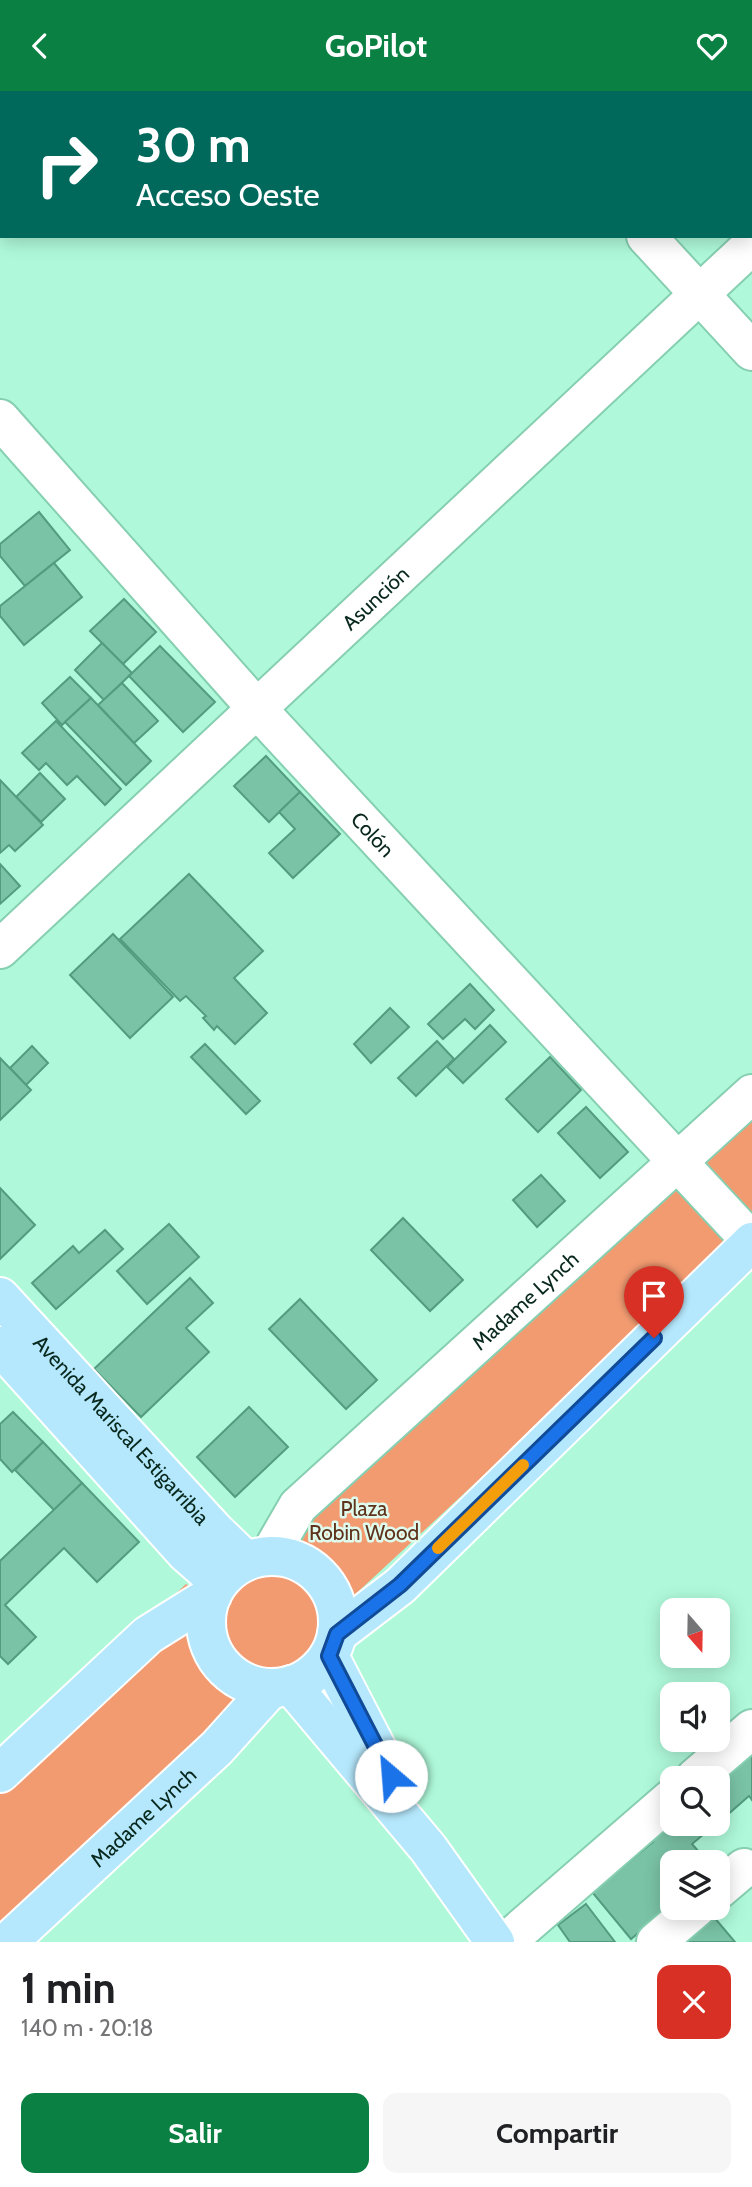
<!DOCTYPE html>
<html lang="es">
<head>
<meta charset="utf-8">
<style>
	:root { --surface:#fff; --page:#f6f6f6; --text:#202124; --muted:#757577; --accent:#0b8043 }
	body { margin:0; font-family:Cabin,sans-serif; background:var(--page); color:var(--text); height:100vh; display:flex; flex-direction:column; font-size:26px; white-space:nowrap }
	* { box-sizing:border-box; margin:0 }
	p { font-size:23px; color:var(--muted) }
	.icon { flex:none; width:38px; height:38px; fill:none; stroke:currentColor; stroke-width:2; stroke-linecap:round; stroke-linejoin:round }
	.map { position:relative; height:1851px; overflow:hidden }
	.side { display:flex; flex-direction:column; background:var(--surface); flex:1 }
	.side>* { flex:none }
	.guide { position:absolute; left:0px; top:0px; width:752px; height:147px; box-shadow:0 4px 18px #0003; background:#00695c; color:#fff; overflow:hidden }
	.needle { width:46px; rotate:160deg }
	.controls { position:absolute; left:660px; top:1507px; display:grid; gap:14px }
	.controls a { display:grid; place-items:center; width:70px; height:70px; border-radius:14px; background:var(--surface); box-shadow:0 4px 18px #0003; font-size:35px }
	.pin { position:absolute; display:grid; place-items:center; width:60px; height:60px; color:#fff; margin:-72px -30px; border-radius:50% 50% 50% 0; rotate:-45deg; box-shadow:0 0 7px #0007 }
	.pin .icon { rotate:45deg }
	.me { position:absolute; width:77px; margin:-38px; rotate:333deg; stroke-linejoin:round; filter:drop-shadow(0 0 5px #0008) }
	.turn { display:flex; align-items:center; gap:24px; height:147px; padding:0 21px; font-size:32px }
	.turn .icon { width:91px; height:91px; stroke-width:2.5 }
	.turn b { display:block; font-size:49px; line-height:60px }
	.round { display:grid; place-items:center; flex:none; width:74px; height:74px; border-radius:14px; background:var(--page) }
	.head { display:flex; align-items:center; justify-content:space-between; height:119px; padding:0 21px }
	h1 { font-size:42px; font-weight:800; line-height:52px }
	.button { display:flex; gap:14px; margin-top:auto; padding:14px 21px }
	.button a { flex:1; height:80px; border-radius:14px; background:var(--accent); color:#fff; font-size:28px; font-weight:800; line-height:80px; text-align:center }
	.button a+a { background:var(--page); color:var(--text) }
	header { display:flex; justify-content:space-between; align-items:center; height:91px; padding:0 21px; background:var(--accent); color:#fff; font-size:32px; font-weight:800 }
	.map>svg:first-child { display:block }
</style>
</head>
<body>
<header><svg class="icon" aria-label="back" viewBox="0 0 24 24"><path d="M15 5l-7 7 7 7"/></svg>GoPilot<svg class="icon" aria-label="heart" viewBox="0 0 24 24"><path d="M12 20l-8-8c-3-5 5-10 8-4 3-6 11-1 8 4z"/></svg></header>
<div class="map">
<svg width="752" height="1851" viewBox="0 0 752 1851">
	<rect width="100%" height="100%" fill="#aff9da"/>
	<g fill="#f29b71">
		<path d="M752,1021V1136L348,1510C333,1469 309,1454 266,1452Z"/>
		<circle cx="270" cy="1530" r="50"/>
		<polygon points="186,1493 200,1504 193,1530 209,1573 247,1601 0,1839 0,1671"/>
	</g>
	<g fill="#7ac3a6" stroke="#539c80" stroke-width="2">
		<polygon points="39,421 70,459 25,495 0,465 0,453"/>
		<polygon points="54,472 82,506 24,554 0,525 0,515"/>
		<polygon points="124,508 156,541 123,573 90,540"/>
		<polygon points="102,552 132,582 104,609 75,579"/>
		<polygon points="160,555 215,611 183,641 129,585"/>
		<polygon points="70,586 91,607 62,634 42,612"/>
		<polygon points="122,592 158,630 134,652 98,614"/>
		<polygon points="91,607 151,670 126,694 65,631"/>
		<polygon points="56,630 121,698 105,714 77,685 67,694 46,672 39,679 22,662"/>
		<polygon points="266,665 300,701 269,731 234,695"/>
		<polygon points="40,682 65,708 41,731 16,706"/>
		<polygon points="0,689 43,734 15,760 9,754 0,762"/>
		<polygon points="300,701 340,743 293,787 269,762 295,738 279,721"/>
		<polygon points="0,773 20,795 0,813"/>
		<polygon points="189,783 263,860 234,887 267,922 235,953 217,935 214,939 203,927 206,925 186,905 180,910 120,848"/>
		<polygon points="113,843 173,906 130,947 70,884"/>
		<polygon points="470,893 494,919 475,938 465,928 443,948 428,933"/>
		<polygon points="390,917 409,936 371,972 354,953"/>
		<polygon points="490,934 506,951 463,992 447,976"/>
		<polygon points="437,950 454,968 416,1005 398,987"/>
		<polygon points="205,953 260,1010 246,1023 191,966"/>
		<polygon points="32,955 48,972 26,994 10,977"/>
		<polygon points="550,966 581,999 538,1041 506,1008"/>
		<polygon points="0,967 31,999 0,1029"/>
		<polygon points="586,1016 628,1061 600,1087 558,1042"/>
		<polygon points="541,1084 565,1110 537,1136 513,1109"/>
		<polygon points="0,1097 35,1134 0,1168"/>
		<polygon points="403,1127 463,1189 430,1220 371,1159"/>
		<polygon points="169,1133 199,1166 147,1213 117,1180"/>
		<polygon points="105,1139 123,1158 56,1218 32,1192 73,1155 79,1162"/>
		<polygon points="190,1187 213,1212 186,1237 209,1261 141,1326 94,1278"/>
		<polygon points="300,1208 377,1289 346,1318 269,1238"/>
		<polygon points="249,1316 288,1356 235,1406 197,1366"/>
		<polygon points="13,1321 43,1351 12,1381 0,1368 0,1333"/>
		<polygon points="43,1351 82,1392 54,1419 15,1379"/>
		<polygon points="82,1392 139,1451 97,1491 64,1457 5,1514 36,1546 8,1573 0,1565 0,1470"/>
		<polygon points="752,1661 752,1709 749,1705 718,1732 718,1689"/>
		<polygon points="672,1727 672,1732 717,1732 692,1753 708,1771 672,1771 672,1814 631,1848 592,1801 653,1751 649,1747"/>
		<polygon points="586,1813 615,1851 570,1851 558,1834"/>
		<polygon points="713,1825 735,1851 682,1851"/>
	</g>
	<g fill="none" stroke-linecap="round" stroke-linejoin="round">
		<defs>
			<g id="minor">
				<polyline points="513,0 514,2"/>
				<polyline points="41,2 43,0"/>
				<polyline points="0,39 2,37"/>
				<polyline points="646,145 752,260"/>
				<path id="s1" d="M0,328L258,619L752,1151"/>
				<path id="s2" d="M0,858L752,154"/>
				<path id="s3" d="M269,1465L298,1415L752,1003"/>
				<polyline points="695,1687 752,1638"/>
				<polyline points="718,1799 744,1777"/>
				<polyline points="506,1851 672,1707"/>
				<polyline points="656,1851 697,1816"/>
			</g>
			<g id="major">
				<path id="s4" d="M0,1206L215,1440L246,1470"/>
				<polyline points="0,1255 186,1462 219,1491"/>
				<circle cx="272" cy="1531" r="66"/>
				<polyline points="337,1543 400,1495 752,1151"/>
				<polyline points="329,1565 395,1693"/>
				<polyline points="291,1594 428,1757 495,1851"/>
				<polyline points="0,1682 148,1544 212,1504"/>
				<path id="s5" d="M8,1851L217,1657L271,1597"/>
			</g>
		</defs>
		<use href="#minor" stroke="#86cfb1" stroke-width="42"/>
		<use href="#major" stroke="#fff" stroke-width="42"/>
		<use href="#minor" stroke="#fff" stroke-width="38"/>
		<use href="#major" stroke="#b5e8fd" stroke-width="38"/>
	</g>
	<g fill="none" stroke-linecap="round" stroke-linejoin="round">
		<defs>
			<polyline id="route" points="391,1685 329,1565 337,1543 400,1494 654,1247"/>
		</defs>
		<use href="#route" stroke="#114b97" stroke-width="18"/>
		<use href="#route" stroke="#1a73e8" stroke-width="12"/>
		<polyline stroke="#f59e0b" stroke-width="12" points="438,1457 523,1374"/>
	</g>
	<g text-anchor="middle" dominant-baseline="central" stroke-width="5" stroke-linejoin="round" paint-order="stroke">
		<g font-size="21" fill="#08281d" stroke="#dffbee">
			<text stroke="none"><textPath href="#s2" startOffset="514">Asunción</textPath></text>
			<text stroke="none"><textPath href="#s1" startOffset="558">Colón</textPath></text>
			<text stroke="none"><textPath href="#s3" startOffset="364">Madame Lynch</textPath></text>
			<text stroke="none"><textPath href="#s4" startOffset="180">Avenida Mariscal Estigarribia</textPath></text>
			<text stroke="none"><textPath href="#s5" startOffset="184">Madame Lynch</textPath></text>
		</g>
		<g font-size="21" fill="#5e321b" stroke="#dffbee">
			<text x="364" y="1417">Plaza<tspan x="364" dy="24">Robin Wood</tspan></text>
		</g>
	</g>
</svg>
<div class="controls">
<a><svg class="needle" viewBox="-14 -14 28 28"><path d="M0-13l5 13h-10z" fill="#e53935"/><path d="M0 13l5-13h-10z" fill="#757577"/></svg></a>
<a><svg class="icon" aria-label="sound" viewBox="0 0 24 24"><path d="M4 9h4l5-4v14l-5-4H4zM17 9q2 3 0 6"/></svg></a>
<a><svg class="icon" aria-label="search" viewBox="0 0 24 24"><circle cx="10" cy="10" r="6"/><path d="M15 15l6 6"/></svg></a>
<a><svg class="icon" aria-label="layers" viewBox="0 0 24 24"><path d="M12 4l9 5-9 5-9-5zM3 14l9 5 9-5"/></svg></a>
</div>
<div class="pin" style="left:654px;top:1247px;background:#d93025"><svg class="icon" aria-label="arrive" viewBox="0 0 24 24"><path d="M6 21V4h12l-3 4 3 4H6"/></svg></div>
<svg class="me" style="left:391px;top:1685px" viewBox="-20 -20 40 40"><circle r="19" fill="#fff"/><path d="M0-13L10 11 0 6-10 11z" fill="#1a73e8"/></svg>
<div class="guide">
<div class="turn"><svg class="icon" aria-label="right" viewBox="0 0 24 24"><path d="M7 20v-9h11M14 6l5 5-5 5"/></svg><div><b>30 m</b>Acceso Oeste</div></div>
</div>
</div>
<section class="side">
<div class="head"><div><h1>1 min</h1><p>140 m · 20:18</p></div><a class="round" style="background:#d93025;color:#fff"><svg class="icon" aria-label="close" viewBox="0 0 24 24"><path d="M6 6l12 12M18 6L6 18"/></svg></a></div>
<div class="button"><a>Salir</a><a>Compartir</a></div>
</section>
</body>
</html>
